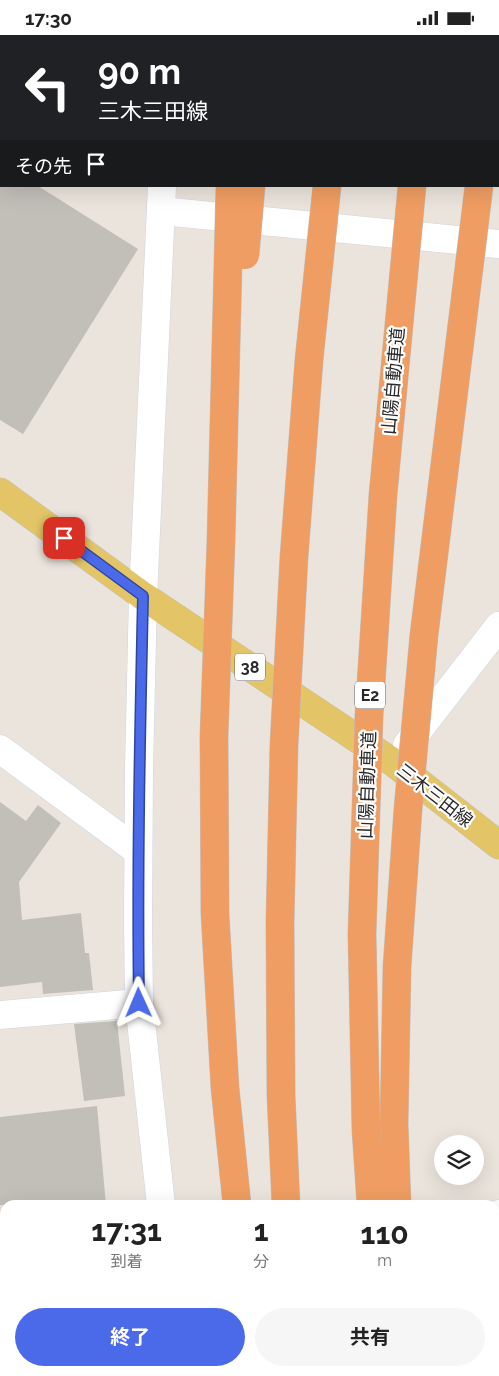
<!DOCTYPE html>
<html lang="ja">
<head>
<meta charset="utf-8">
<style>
	:root { --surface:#fff; --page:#f6f6f6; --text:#222; --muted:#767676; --accent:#4a6ae9 }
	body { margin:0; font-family:Raleway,"Noto Sans JP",sans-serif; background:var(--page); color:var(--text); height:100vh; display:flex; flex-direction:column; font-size:19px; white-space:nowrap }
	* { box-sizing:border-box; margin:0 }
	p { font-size:16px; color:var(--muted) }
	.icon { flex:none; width:28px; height:28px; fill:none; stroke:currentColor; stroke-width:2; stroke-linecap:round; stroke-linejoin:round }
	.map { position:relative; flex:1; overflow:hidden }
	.details { position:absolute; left:0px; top:1165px; width:500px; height:176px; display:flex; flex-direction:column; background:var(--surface); border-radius:15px 15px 0 0; box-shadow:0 5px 20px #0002 }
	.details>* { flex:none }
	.top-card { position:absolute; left:0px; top:0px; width:500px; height:152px; box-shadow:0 5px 20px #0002; background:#202124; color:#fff; overflow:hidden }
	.buttons { position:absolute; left:434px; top:1100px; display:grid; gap:10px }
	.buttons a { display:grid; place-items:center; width:50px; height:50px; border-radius:50%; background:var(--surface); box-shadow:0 5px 20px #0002; font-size:25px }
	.pin { position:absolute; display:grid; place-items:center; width:42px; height:42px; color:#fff; margin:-21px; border-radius:10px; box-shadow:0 2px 8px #0006 }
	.me { position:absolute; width:55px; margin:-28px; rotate:359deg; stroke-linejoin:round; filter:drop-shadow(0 0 4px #0008) }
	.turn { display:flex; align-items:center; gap:18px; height:105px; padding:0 15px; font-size:22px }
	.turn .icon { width:65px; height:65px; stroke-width:2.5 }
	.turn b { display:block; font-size:35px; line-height:42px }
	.then { display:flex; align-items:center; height:48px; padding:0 15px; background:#0003; gap:10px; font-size:19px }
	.eta { display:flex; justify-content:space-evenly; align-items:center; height:85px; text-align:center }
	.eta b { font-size:30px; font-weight:700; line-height:35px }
	.action { display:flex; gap:10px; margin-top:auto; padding:10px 15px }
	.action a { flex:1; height:58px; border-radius:30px; background:var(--accent); color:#fff; font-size:20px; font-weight:700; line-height:58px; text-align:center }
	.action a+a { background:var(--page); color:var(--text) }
	.status { display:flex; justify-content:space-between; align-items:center; height:35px; padding:0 25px; background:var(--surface); direction:ltr }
	.status svg { height:14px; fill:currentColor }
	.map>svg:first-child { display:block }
</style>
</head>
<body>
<div class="status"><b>17:30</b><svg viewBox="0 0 49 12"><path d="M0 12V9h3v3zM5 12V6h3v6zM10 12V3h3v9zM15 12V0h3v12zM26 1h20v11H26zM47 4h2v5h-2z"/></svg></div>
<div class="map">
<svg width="499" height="1341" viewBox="0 0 499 1341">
	<rect width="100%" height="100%" fill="#eae4dc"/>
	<g fill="#c2beb8">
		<polygon points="0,151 38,151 138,214 23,399 0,385"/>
		<polygon points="0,767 26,786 38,770 61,788 19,847 22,885 81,878 85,918 89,918 93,955 43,959 42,947 0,952"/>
		<polygon points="117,986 125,1061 84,1066 74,989"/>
		<polygon points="97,1071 106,1170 0,1170 0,1082"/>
	</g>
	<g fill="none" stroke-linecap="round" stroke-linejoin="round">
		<defs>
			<g id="minor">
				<polyline points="167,1 167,0"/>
				<polyline points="161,176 499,209"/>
				<polyline points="407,710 499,591"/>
				<polyline points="0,714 138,816"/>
				<polyline points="0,980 139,968"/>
				<polyline points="161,1170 139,968 138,886 139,734 143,561 162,151"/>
				<polyline points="495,1188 499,1179"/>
				<polyline points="179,1336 179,1341"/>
				<polyline points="491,1341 491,1336"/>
			</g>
			<polyline id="major" points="0,457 143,561 394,728 499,810"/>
			<g id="highway">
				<polyline points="234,1 234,0"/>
				<polyline points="264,1 264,0"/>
				<polyline points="343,1 343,0"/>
				<polyline points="426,1 426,0"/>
				<polyline points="498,1 498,0"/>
				<polyline points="258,1336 258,1341"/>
				<polyline points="298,1336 298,1341"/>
				<polyline points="383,1336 384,1341"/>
				<polyline points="405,1336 405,1341"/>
			</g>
		</defs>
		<use href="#minor" stroke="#d1d4e0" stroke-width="29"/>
		<use href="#major" stroke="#c3c3c3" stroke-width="29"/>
		<use href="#highway" stroke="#c3c3c3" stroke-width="29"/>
		<use href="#minor" stroke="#fff" stroke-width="28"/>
		<use href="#major" stroke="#e3c568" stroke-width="28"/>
		<use href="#highway" stroke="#ef9d62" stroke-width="28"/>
		<defs>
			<g id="highway-bridge">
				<polyline points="230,151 221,506 214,701 215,879 225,1053 237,1170"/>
				<polyline points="245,220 251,151"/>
				<polyline points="286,1170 281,1060 280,887 284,710 294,522 309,325 327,151"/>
				<polyline points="371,1170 366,1095 362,899 369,681 383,460 412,151"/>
				<polyline points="397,1170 394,1089 397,932 408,774 424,600 479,151"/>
			</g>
		</defs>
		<use href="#highway-bridge" stroke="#c3c3c3" stroke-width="29" stroke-linecap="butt"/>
		<use href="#highway-bridge" stroke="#ef9d62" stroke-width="28"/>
	</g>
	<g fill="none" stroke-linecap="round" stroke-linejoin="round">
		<defs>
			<path id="route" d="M64,503L143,561C140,697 137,832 139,968"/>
		</defs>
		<use href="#route" stroke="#304597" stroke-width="12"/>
		<use href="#route" stroke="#4a6ae9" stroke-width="9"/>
	</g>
	<g text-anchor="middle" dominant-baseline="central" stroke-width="4.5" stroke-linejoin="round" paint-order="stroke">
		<g fill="#fff" stroke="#696969" stroke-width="1">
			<rect x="235" y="618.5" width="30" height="27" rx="4"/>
			<rect x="355" y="646.5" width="30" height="27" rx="4"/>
		</g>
		<g font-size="16" font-weight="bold" fill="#292929">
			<text x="250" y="632">38</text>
			<text x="370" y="660">E2</text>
		</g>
		<g font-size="18" fill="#292929" stroke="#fff">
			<text transform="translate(393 346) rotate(-85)">山陽自動車道</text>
			<text transform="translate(367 750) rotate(-88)">山陽自動車道</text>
			<text transform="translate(435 760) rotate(38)">三木三田線</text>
		</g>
	</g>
</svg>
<div class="buttons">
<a><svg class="icon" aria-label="layers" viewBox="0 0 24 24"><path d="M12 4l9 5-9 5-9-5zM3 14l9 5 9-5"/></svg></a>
</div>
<div class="pin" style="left:64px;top:503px;background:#d93025"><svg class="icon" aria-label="arrive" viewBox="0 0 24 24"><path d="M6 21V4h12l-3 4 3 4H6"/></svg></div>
<svg class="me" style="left:139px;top:968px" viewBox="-20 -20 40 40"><path d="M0-17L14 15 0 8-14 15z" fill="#4a6ae9" stroke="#fff" stroke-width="4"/></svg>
<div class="top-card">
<div class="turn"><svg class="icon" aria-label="left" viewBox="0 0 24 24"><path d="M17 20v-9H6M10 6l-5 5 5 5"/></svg><div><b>90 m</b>三木三田線</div></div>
<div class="then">その先<svg class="icon" aria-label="arrive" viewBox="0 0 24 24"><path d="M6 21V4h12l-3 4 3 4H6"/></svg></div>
</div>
<section class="details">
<div class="eta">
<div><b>17:31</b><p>到着</p></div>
<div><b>1</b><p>分</p></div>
<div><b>110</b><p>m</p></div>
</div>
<div class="action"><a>終了</a><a>共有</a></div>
</section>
</div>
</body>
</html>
